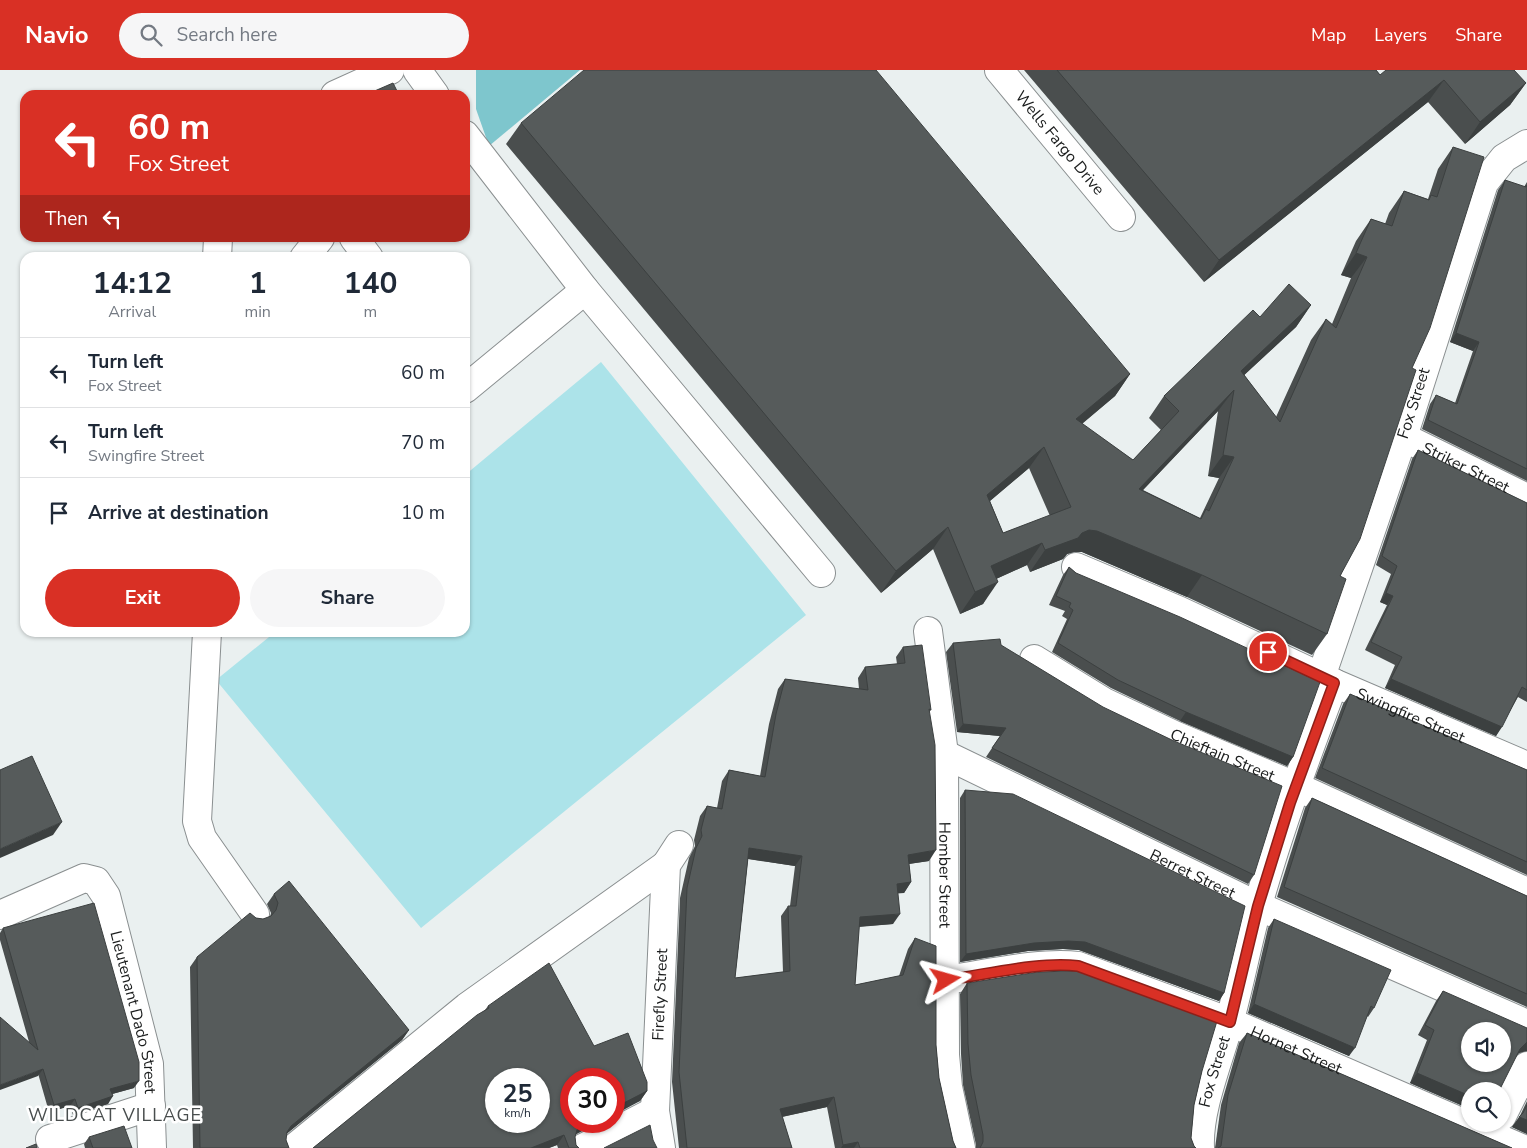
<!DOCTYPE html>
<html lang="en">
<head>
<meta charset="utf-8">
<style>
	:root { --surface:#fff; --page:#f6f6f7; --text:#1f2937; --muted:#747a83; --line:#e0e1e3; --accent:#d93025 }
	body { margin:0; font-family:"Nunito Sans",sans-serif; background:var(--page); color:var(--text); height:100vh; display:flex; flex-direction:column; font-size:19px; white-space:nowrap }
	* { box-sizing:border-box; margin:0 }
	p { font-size:16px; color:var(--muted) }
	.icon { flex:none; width:28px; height:28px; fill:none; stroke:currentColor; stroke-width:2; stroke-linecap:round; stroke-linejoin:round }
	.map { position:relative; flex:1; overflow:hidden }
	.details { position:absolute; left:20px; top:182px; width:450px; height:385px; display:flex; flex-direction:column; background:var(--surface); border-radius:15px; box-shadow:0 1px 4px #0004 }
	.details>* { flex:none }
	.guide { position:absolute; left:20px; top:20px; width:450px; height:152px; border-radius:15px; box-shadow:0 1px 4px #0004; background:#d93025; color:#fff; overflow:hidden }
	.tools { position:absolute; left:1461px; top:952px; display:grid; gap:10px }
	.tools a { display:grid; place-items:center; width:50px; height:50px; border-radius:50%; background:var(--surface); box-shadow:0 1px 4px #0004; font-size:25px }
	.speed { position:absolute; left:485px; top:998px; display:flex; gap:10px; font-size:25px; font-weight:700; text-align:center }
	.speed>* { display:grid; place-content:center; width:65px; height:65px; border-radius:50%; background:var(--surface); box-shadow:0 1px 4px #0004; line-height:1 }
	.speed small { font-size:12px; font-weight:400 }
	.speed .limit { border:8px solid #d22; background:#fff; color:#111 }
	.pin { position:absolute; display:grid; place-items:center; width:42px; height:42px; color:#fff; margin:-21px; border:2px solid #fff; border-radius:50%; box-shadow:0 1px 5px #0007 }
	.me { position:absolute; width:55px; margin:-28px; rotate:82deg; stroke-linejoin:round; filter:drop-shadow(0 0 4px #0008) }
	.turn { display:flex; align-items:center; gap:18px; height:105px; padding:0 25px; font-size:22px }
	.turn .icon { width:65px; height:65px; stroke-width:2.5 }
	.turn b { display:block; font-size:35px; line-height:42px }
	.then { display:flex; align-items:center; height:48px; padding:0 25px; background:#0003; gap:10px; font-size:19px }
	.eta { display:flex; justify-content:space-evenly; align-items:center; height:85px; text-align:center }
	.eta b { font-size:30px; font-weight:700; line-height:35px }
	.primary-button { display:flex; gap:10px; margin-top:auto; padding:10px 25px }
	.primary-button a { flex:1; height:58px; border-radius:30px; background:var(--accent); color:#fff; font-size:20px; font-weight:700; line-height:58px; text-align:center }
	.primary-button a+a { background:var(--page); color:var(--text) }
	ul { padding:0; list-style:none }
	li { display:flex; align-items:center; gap:15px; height:70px; padding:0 25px; border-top:1px solid var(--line) }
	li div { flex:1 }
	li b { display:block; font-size:19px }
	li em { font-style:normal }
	header { display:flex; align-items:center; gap:30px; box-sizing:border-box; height:70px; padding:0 25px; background:var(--accent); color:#fff }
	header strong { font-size:24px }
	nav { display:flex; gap:28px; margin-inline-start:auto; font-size:18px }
	.search { width:350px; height:45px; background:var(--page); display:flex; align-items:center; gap:12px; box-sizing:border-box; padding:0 18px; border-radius:28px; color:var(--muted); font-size:19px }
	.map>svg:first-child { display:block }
</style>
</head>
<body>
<header>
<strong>Navio</strong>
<div class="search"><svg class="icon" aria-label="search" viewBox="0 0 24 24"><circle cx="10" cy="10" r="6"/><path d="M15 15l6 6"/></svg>Search here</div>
<nav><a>Map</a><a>Layers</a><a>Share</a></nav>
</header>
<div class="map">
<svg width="1527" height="1078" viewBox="0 0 1527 1078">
	<rect width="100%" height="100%" fill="#eaf0f0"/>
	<polygon fill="#ace3e9" points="601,292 806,545 421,858 216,610 274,563 465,562 465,405"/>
	<polygon fill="#7ec6cd" points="476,0 580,0 489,76 476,39"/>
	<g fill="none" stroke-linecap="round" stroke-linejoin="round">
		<defs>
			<g id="minor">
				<polyline points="417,0 435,25"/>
				<path id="s1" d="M999,0L1121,147"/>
				<polyline points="335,25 390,0"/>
				<polyline points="465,65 585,220 821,503"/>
				<polyline points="354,168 369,188"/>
				<polyline points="217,188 218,168"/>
				<polyline points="304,188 320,168"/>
				<polyline points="465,319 585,220"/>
				<path id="s2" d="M1403,367L1527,428"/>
				<path id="s3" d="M1076,497L1180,541L1334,613L1527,696"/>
				<path id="s4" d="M928,561L944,684L945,985L948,1017L961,1078"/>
				<polyline points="207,562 197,751 202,768 255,844"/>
				<path id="s5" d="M1034,589L1104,632L1174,665L1295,716L1527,822"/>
				<path id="s6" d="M1321,607L1403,367L1484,113L1504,88L1527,74"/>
				<path id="s7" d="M944,684L1258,836L1527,954"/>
				<path id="s8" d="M0,845L84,808L96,811L106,826L149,994L152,1078"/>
				<path id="s9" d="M945,910C984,905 1040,891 1078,896L1230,952L1521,1078"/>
				<polyline points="1502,1046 1527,996"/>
				<polyline points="50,1069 151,1036"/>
				<polyline points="294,1078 467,937 666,795"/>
				<polyline points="583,1078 655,1041"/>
				<path id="s10" d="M661,1078L655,1041L666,795L679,775"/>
				<path id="s11" d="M1200,1078C1198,1039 1219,991 1229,953C1240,914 1247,874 1258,835C1279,760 1306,686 1334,613"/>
			</g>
		</defs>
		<use href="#minor" stroke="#8a8f90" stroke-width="30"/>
		<use href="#minor" stroke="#fff" stroke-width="28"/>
	</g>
	<g fill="#4a4e4e" fill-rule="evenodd">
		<polygon points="1024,0 1376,0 1380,5 1526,13 1510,35 1465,74 1428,32 1204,212"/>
		<path d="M521,53L1130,304L1115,326L1082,354L1133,390L1161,360L1149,348L1164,326L1260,247L1311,235L1296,257L1244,305L1276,347L1311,270L1326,249L1332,254L1351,208L1341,205L1356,171L1371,149L1385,154L1389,143L1404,121L1428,129L1438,99L1453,77L1412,298L1340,506L1327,564L1312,585L1187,527L1082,482H1074L1067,484L1063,489L1030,502L1027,495L996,509L983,534L960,544L933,479L881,523L506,74ZM1218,341L1208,406L1219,408L1200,448L1143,420ZM1029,398L1050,446L1003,463L990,431Z"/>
		<polygon points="1505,110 1524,117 1527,112 1527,411 1422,359 1430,334 1436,325 1455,333 1473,281 1450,272 1498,120"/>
		<polygon points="1418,380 1527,433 1527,632 1518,627 1496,666 1385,618 1395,595 1365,580 1387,535 1380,532 1391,504 1376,495 1412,389"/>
		<polygon points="1069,497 1293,687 1287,696 1180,651 1111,618 1052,582 1067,549 1062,546 1065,541 1049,535 1063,505"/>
		<polygon points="953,573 1001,575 1254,805 1248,814 986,687 1000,666 957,662 946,582"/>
		<path d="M903,577L931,640L929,642V791L909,794L911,812L904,823H898L893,854L859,857L855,915L899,906L908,879L915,868L936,975L939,1008L953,1071L956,1078H835L827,1037L782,1047L792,1078H679L672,1012L680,828L689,788L695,776L694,770L700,746L707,736L717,738L722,711L729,700L760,706L769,654L778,619L785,609L859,619L858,608L865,597L897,594L896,587ZM748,789L795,796L790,836H788L781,846L783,902L735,908Z"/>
		<polygon points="1350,624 1527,700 1527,805 1315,708 1343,634"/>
		<polygon points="965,720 1224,923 1219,931 1079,880 1063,879 1028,881 960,892 960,728"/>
		<polygon points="1312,728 1527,826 1527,937 1277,827 1305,738"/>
		<polygon points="274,824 409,960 402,970 286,1064 286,1070 289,1078 193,1078 190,897 197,887 256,848 263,849 270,847 271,843 267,834"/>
		<polygon points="1274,849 1374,938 1368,947 1367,946 1349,986 1248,943 1268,858"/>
		<polygon points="3,858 134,1018 112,1024 108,1034 73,1045 70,1036 49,1042 0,870 0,863"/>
		<polygon points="967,913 1202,1001 1194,1035 1191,1068 1194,1076 1196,1078 976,1078 976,1075 963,1015 961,984 960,924"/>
		<polygon points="1443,921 1526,980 1519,983 1470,1021 1470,1039 1410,1013 1427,970 1418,965 1436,931"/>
		<polygon points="488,936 594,976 647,1021 640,1031 571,1051 601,1051 575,1065 575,1067 576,1075 579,1078 558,1078 557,1075 549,1078 313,1078 485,940"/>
		<polygon points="1247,963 1512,1078 1215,1078 1221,1035 1239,973"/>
		<polygon points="1527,1031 1527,1064 1512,1057 1518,1050"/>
		<polygon points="89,1067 132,1078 85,1078 84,1074"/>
	</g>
	<g fill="#3c4040">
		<polygon points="1444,10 1428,32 1204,212 1219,190"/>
		<polygon points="1526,13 1510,35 1465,74 1480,52"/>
		<polygon points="397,21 394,25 388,25"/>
		<polygon points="1356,183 1367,187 1351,208 1341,205"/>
		<polygon points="1311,235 1296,257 1226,322 1241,301"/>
		<polygon points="1456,263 1479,272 1473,281 1450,272"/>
		<polygon points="1130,304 1115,326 1061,371 1076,349"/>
		<polygon points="1234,320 1218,341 1124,440 1139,419"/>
		<polygon points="1044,377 1029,398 972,446 987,425"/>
		<polygon points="1223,385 1234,387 1219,408 1208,406"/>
		<polygon points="948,457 933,479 881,523 896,501"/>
		<polygon points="1089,460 1097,461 1202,505 1187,527 1082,482 1074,482 1067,484 1063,489 1030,502 1045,480"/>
		<polygon points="1042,473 1027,495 976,518 991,496"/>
		<polygon points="998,512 983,534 960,544 975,522"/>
		<polygon points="1386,523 1393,526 1387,535 1380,532"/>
		<polygon points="1391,609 1502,657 1496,666 1385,618"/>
		<polygon points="1186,642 1293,687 1287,696 1180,651"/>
		<polygon points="963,654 1006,658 1000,666 957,662"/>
		<polygon points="62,752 53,765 0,788 0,779"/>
		<polygon points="749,778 802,786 795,796 742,788"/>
		<polygon points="936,780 929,791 901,795 908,785"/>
		<polygon points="911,812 904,823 890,824 897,814"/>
		<polygon points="900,844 893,854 853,857 860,847"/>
		<polygon points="1068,871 1085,872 1224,923 1219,931 1079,880 1063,879 1028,881 960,892 966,884 1034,873"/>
		<polygon points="1254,934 1355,978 1349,986 1248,943"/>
		<polygon points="409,960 402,970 284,1066 291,1056"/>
		<polygon points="1527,972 1527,981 1519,983 1513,989 1520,979"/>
		<polygon points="43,999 38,1006 0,1020 0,1015"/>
		<polygon points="1417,1003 1470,1026 1470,1039 1410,1013"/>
		<polygon points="139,1011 134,1018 105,1026 110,1019"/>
		<polygon points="647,1021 640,1031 614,1045 614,1038"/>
		<polygon points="113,1026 108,1034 73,1045 78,1038"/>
		<polygon points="834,1027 827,1037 772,1049 780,1039"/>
		<polygon points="75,1029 70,1036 49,1042 54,1035"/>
		<polygon points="1519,1047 1527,1050 1527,1064 1512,1057"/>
		<polygon points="588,1051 601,1051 575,1064 577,1060 582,1054"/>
		<polygon points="564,1065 557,1075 549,1078 531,1078"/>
		<polygon points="858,1072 854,1078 841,1078 843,1075"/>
	</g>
	<g fill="#565b5b" stroke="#3c4040" fill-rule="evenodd">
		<path d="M584,0H876L1130,304L1076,349L1133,390L1179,341L1164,326L1253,240L1260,247L1289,214L1311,235L1241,301L1280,352L1326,249L1336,258L1367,187L1356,183L1371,149L1392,156L1404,121L1429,130L1431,125L1437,127L1453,77L1484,87L1430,258L1412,298L1416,300L1360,469L1340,506L1346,509L1327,564L1202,505L1097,461L1089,460L1082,463L1078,468L1045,480L1042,473L991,496L998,512L975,522L948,457L896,501L521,53ZM1234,320L1223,385L1234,387L1209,441L1206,439L1201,449L1139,419ZM1044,377L1071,437L1003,463L987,425Z"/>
		<polygon points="1057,0 1376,0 1380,5 1386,0 1514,0 1526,13 1480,52 1444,10 1219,190"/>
		<polygon points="393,13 397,21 388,25 371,25 370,23"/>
		<polygon points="1505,110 1526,117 1527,115 1527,399 1428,350 1436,325 1457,334 1479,272 1456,263"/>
		<polygon points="1418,380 1527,433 1527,620 1522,617 1502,657 1391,609 1402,587 1371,572 1393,526 1386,523 1397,496 1382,486"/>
		<polygon points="1069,497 1076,503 1180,547 1320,612 1293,687 1186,642 1118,610 1058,573 1073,540 1069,537 1071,533 1056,526"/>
		<polygon points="1000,569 1001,575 1103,637 1174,671 1282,716 1254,805 992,678 1006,658 963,654 953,573"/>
		<path d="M922,575L931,640L929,639L935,675L936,780L908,785L911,812L897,814L900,844L860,847L855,915L903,905L915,868L936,876V975L939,1008L953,1071L956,1078H860L858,1072L843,1075L834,1027L780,1039L792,1078H687L679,1002L687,818L696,778L702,766L701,760L707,736L722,739L729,700L765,707L776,644L785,609L868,620L865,597L905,593L903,577ZM749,778L802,786L796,836H788L790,901L735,908Z"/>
		<polygon points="1350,624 1527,700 1527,792 1322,698"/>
		<polygon points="32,686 62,752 0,779 0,700"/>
		<polygon points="965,720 1013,724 1245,836 1224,923 1085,872 1068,871 1034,873 966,884"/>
		<polygon points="1312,728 1527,826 1527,924 1284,817"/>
		<polygon points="289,811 409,960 291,1056 287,1062 286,1070 289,1078 200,1078 197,887 250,843 256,848 263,849 271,846 276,840 278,833 274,824"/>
		<polygon points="94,833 139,992 139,1011 110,1019 113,1026 78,1038 75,1029 54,1035 43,999 0,1015 0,947 38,980 3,858"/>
		<polygon points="1274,849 1391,900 1374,938 1371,936 1355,978 1254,934"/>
		<path d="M549,893L594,976L628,963L647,1012V1021L614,1038V1009H571V1051H588L582,1054L577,1060L575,1067L576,1075L579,1078H569L564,1065L531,1078H313L477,945L489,938L488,936ZM496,1009H539V1051H496Z"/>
		<polygon points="1070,901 1082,901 1217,951 1202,1001 1194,1035 1191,1068 1194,1076 1196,1078 980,1078 983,1072 983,1065 971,1005 968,974 967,913 1038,902"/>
		<path d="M1443,921L1527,958V972L1520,979L1499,1021H1470V1026L1417,1003L1434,960L1425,955ZM1470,961H1502V994H1470Z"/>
		<polygon points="1247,963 1512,1078 1218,1078 1221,1076 1228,1025"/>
		<polygon points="1527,1035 1527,1050 1519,1047 1523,1043"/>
		<polygon points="650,1055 653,1070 657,1078 604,1078"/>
		<polygon points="124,1056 132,1078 93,1078 89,1067"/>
		<polygon points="36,1074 37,1078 26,1078"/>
	</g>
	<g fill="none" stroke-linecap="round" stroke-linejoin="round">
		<defs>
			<path id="route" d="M946,910C985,905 1040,891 1078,896L1230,952L1258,836L1290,733L1334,613L1268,582"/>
		</defs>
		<use href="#route" stroke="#8d1f18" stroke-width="12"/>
		<use href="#route" stroke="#d93025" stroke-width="9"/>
	</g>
	<g text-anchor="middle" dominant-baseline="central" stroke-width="5" stroke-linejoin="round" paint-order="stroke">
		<g font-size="16" fill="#1a1c1c" stroke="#fff">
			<text stroke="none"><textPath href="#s1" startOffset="95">Wells Fargo Drive</textPath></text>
			<text stroke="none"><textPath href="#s6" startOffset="289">Fox Street</textPath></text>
			<text stroke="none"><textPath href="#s2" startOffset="70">Striker Street</textPath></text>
			<text stroke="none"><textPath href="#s3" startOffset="366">Swingfire Street</textPath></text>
			<text stroke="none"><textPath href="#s5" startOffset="212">Chieftain Street</textPath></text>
			<text stroke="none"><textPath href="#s7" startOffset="276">Berret Street</textPath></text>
			<text stroke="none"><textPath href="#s4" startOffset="245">Homber Street</textPath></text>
			<text stroke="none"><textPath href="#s10" startOffset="154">Firefly Street</textPath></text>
			<text stroke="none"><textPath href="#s8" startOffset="242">Lieutenant Dado Street</textPath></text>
			<text stroke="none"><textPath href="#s9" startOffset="368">Hornet Street</textPath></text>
			<text stroke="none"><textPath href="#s11" startOffset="78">Fox Street</textPath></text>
		</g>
		<g font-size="18" letter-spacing="1" fill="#484d4d" stroke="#fff">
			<text x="115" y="1045">WILDCAT VILLAGE</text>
		</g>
	</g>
</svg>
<div class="tools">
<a><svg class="icon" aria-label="sound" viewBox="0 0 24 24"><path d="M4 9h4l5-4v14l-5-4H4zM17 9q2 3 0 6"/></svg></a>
<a><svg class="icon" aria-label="search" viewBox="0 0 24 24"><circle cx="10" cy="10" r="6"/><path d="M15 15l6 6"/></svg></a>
</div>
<div class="speed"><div>25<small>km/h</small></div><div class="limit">30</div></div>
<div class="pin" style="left:1268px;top:582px;background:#d93025"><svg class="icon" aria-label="arrive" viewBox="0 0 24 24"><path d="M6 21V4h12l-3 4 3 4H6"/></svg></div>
<svg class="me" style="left:946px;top:910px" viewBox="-20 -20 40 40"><path d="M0-17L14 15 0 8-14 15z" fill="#d93025" stroke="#fff" stroke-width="4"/></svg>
<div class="guide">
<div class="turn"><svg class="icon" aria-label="left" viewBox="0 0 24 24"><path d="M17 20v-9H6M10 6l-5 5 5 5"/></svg><div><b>60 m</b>Fox Street</div></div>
<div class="then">Then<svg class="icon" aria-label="left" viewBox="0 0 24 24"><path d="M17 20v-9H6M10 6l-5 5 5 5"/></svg></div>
</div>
<section class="details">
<div class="eta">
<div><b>14:12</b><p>Arrival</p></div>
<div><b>1</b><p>min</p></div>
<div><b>140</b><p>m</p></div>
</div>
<ul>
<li><svg class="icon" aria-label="left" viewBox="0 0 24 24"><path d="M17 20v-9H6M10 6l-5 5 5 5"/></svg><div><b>Turn left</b><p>Fox Street</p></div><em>60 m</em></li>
<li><svg class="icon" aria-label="left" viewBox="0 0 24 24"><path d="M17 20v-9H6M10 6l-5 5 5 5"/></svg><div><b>Turn left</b><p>Swingfire Street</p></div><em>70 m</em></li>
<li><svg class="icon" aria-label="arrive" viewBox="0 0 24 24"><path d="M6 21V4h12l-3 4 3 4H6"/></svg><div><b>Arrive at destination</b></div><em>10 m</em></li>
</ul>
<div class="primary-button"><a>Exit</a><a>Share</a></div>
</section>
</div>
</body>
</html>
